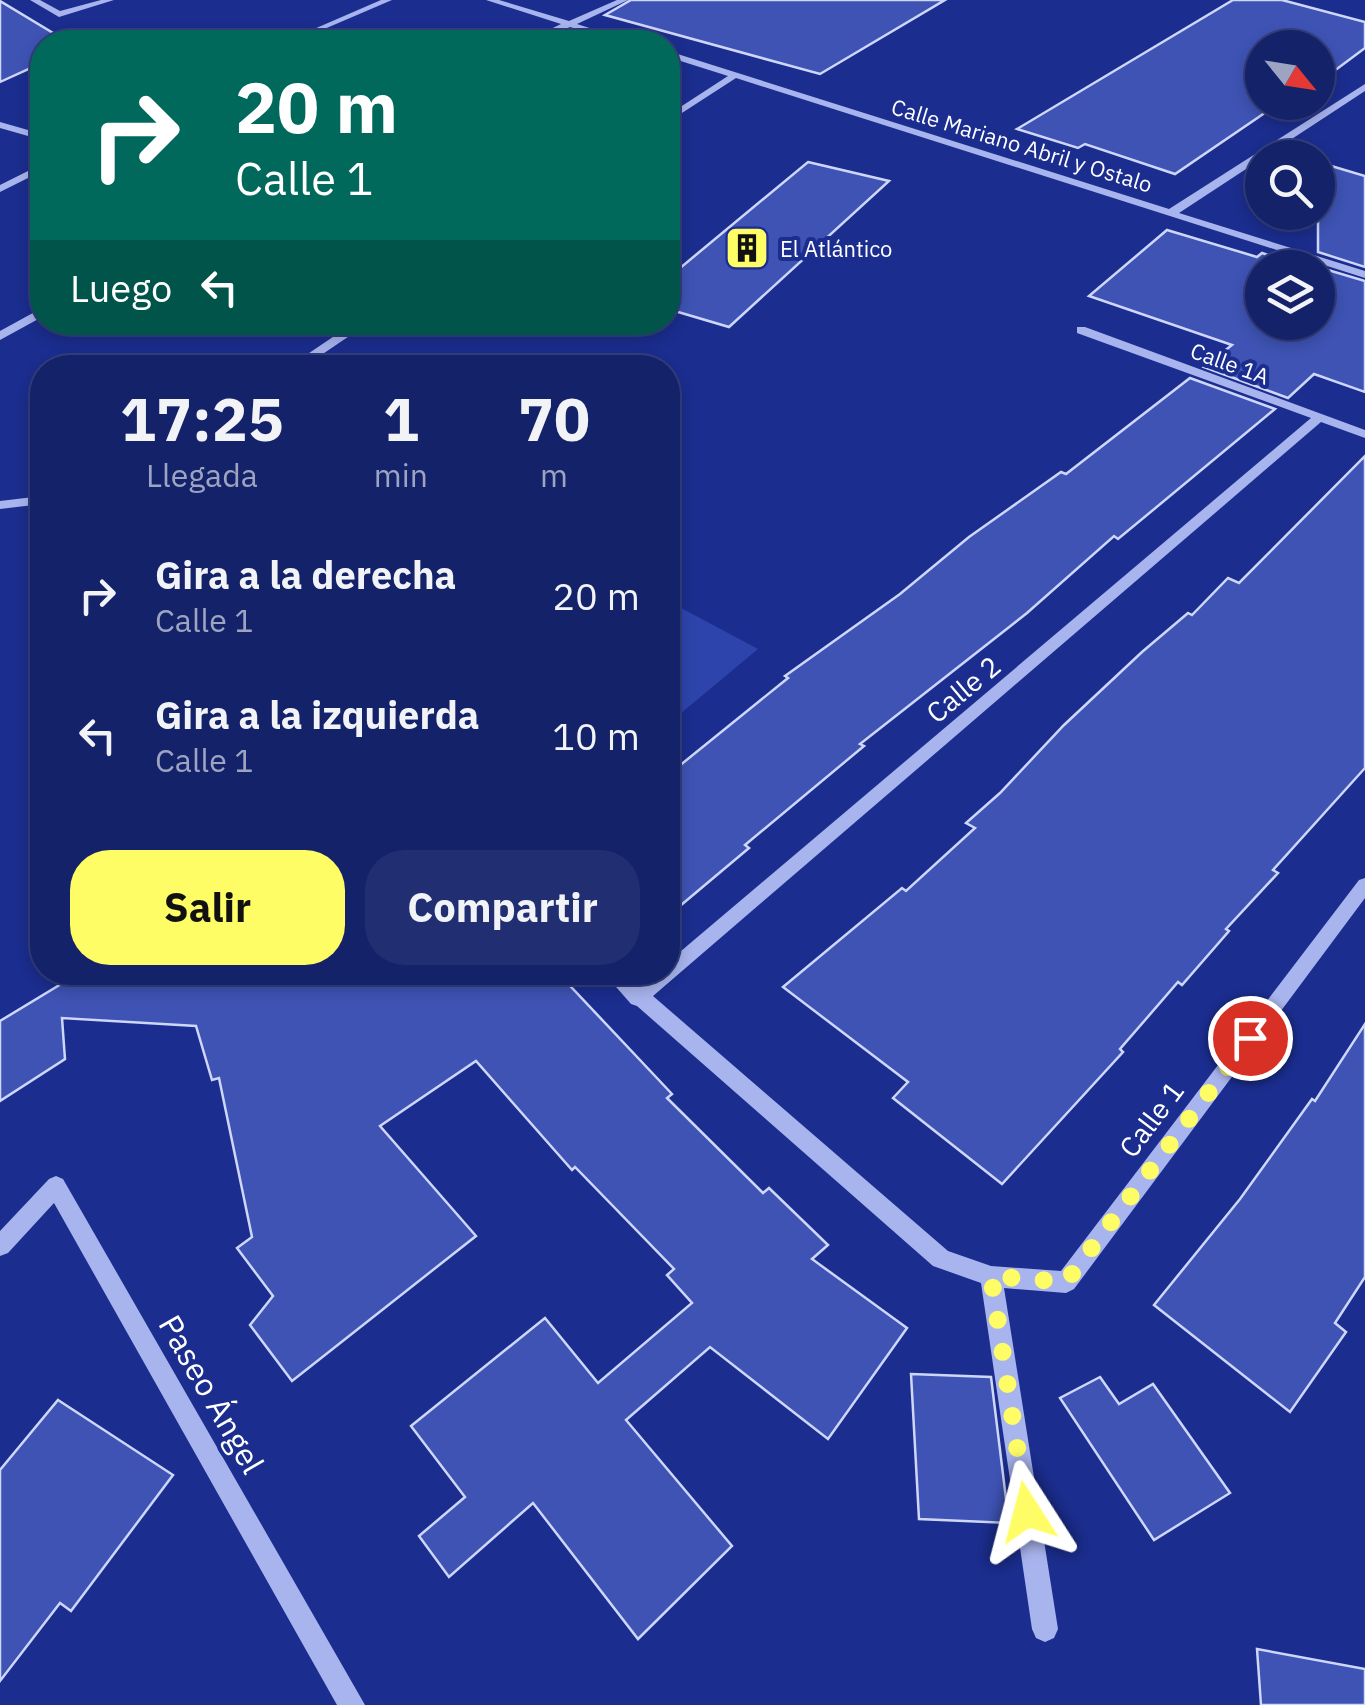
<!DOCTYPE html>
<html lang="es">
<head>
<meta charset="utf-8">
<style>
	:root { --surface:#14226a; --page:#212f72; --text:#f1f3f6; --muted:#9da4c1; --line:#333f7e; --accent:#fffd65 }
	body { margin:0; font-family:"IBM Plex Sans",sans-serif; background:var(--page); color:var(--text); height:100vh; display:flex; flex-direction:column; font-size:38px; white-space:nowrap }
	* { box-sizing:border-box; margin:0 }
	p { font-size:32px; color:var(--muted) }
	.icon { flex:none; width:55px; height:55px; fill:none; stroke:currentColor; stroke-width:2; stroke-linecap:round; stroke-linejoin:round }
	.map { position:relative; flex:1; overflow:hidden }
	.details { position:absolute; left:30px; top:355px; width:650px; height:630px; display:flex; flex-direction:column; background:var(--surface); border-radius:40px; box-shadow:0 5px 15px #0003,0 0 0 2px var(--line) }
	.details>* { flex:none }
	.guide { position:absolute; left:30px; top:30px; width:650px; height:305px; border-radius:40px; box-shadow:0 5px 15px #0003,0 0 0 2px var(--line); background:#00695c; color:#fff; overflow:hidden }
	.needle { width:65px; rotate:120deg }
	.controls { position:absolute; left:1245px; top:30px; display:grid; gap:20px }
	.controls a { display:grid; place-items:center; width:90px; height:90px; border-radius:50%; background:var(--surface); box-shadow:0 5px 15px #0003,0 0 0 2px var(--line); font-size:50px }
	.pin { position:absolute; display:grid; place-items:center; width:85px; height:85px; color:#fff; margin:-42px; border:5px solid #fff; border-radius:50%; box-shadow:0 2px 10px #0007 }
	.me { position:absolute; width:110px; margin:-55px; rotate:351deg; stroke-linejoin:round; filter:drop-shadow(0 0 8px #0008) }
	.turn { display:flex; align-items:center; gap:35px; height:210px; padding:0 40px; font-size:45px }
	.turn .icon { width:130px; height:130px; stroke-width:2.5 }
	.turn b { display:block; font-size:70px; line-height:85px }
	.then { display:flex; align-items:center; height:95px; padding:0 40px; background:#0003; gap:20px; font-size:38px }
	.eta { display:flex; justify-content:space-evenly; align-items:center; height:170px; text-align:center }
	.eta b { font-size:60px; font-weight:800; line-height:70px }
	.primary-button { display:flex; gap:20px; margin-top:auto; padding:20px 40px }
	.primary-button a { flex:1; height:115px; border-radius:40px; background:var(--accent); color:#111; font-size:40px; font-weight:800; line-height:115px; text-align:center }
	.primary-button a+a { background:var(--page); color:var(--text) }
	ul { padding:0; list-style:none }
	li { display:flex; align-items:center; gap:30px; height:140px; padding:0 40px }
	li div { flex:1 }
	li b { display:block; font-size:38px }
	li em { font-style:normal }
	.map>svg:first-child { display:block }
</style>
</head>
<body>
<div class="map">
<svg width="1365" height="1705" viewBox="0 0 1365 1705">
	<rect width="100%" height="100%" fill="#1b2d8e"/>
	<polygon fill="#2d44ac" points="668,601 758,649 668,724"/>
	<g fill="#3e53b4" stroke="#ced6fa" stroke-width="2.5">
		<polygon points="631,0 945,0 820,74 605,15"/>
		<polygon points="1233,0 1282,0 1365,22 1365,48 1318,83 1318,48 1262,48 1262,102 1281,102 1175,174 1085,144 1078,148 1017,129"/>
		<polygon points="0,1 68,42 42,42 42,63 0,82"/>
		<polygon points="808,162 889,181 729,327 668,309 668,278"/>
		<polygon points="1318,162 1365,176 1365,267 1318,252"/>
		<polygon points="1167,230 1257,257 1262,253 1306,268 1262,268 1262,322 1318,322 1318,267 1365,281 1365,392 1314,374 1288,398 1204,367 1232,345 1089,296"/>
		<polygon points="1190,378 1275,409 1118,539 1114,536 1027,613 860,744 864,746 745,845 749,848 668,916 668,775 788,678 785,676 900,594 969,537 1061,472 1066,474"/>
		<polygon points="1365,456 1365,768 1273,870 1278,873 1226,929 1229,931 1182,985 1178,982 1120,1049 1123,1052 1002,1184 893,1098 908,1082 783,987 902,888 906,891 975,828 966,823 1000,793 1064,725 1142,652 1188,613 1192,615 1228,578 1239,583"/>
		<polygon points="81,972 557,972 672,1094 667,1098 763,1193 769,1188 828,1245 812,1259 907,1328 828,1439 710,1347 626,1420 732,1546 638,1639 533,1503 449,1577 419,1536 465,1497 411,1426 545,1318 598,1383 692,1303 667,1275 674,1269 575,1167 572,1170 476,1061 380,1126 476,1236 292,1381 250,1325 273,1296 237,1248 252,1237 219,1078 212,1080 196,1026 62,1018 65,1059 0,1101 0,1021"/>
		<polygon points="1365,1024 1365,1277 1335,1323 1346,1332 1290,1412 1154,1305 1240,1199 1312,1099 1315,1101"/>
		<polygon points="911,1374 991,1377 1009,1523 919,1519"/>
		<polygon points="1100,1377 1119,1404 1153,1384 1230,1493 1154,1540 1060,1398"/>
		<polygon points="58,1400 173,1475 71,1611 60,1603 0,1681 0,1470"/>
		<polygon points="1257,1649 1365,1669 1365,1705 1261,1705"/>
	</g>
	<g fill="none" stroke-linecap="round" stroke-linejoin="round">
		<g fill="#a8b4ee" fill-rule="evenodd">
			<polygon points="30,0 40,0 60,11 101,0 114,0 59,17"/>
			<polygon points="381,0 392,0 294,42 284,42"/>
			<polygon points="486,0 499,0 569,21 617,0 628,0 577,24 633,42 621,42 570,27 534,42 524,42 561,24"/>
			<polygon points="668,51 1169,209 1365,84 1365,91 1179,213 1365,271 1365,278 736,78 668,122 668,115 728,76 668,57"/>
			<polygon points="0,122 42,134 42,140 0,128"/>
			<polygon points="42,164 42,171 0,192 0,185"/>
			<polygon points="42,308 42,317 0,340 0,331"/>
			<polygon points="355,322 370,322 302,368 287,368"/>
			<polygon points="1077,327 1085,327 1365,430 1365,438 1321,422 653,996 948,1251 991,1266 1061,1271 1359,880 1365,878 1365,898 1074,1289 1066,1293 1004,1288 1058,1629 1054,1638 1045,1642 1036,1638 1032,1629 981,1283 933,1266 637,1006 631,1004 603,972 625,972 640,985 655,972 668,972 668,962 1311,418 1077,333"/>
			<polygon points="42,496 42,504 0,509 0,501"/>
			<polygon points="56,1176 63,1179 365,1705 337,1705 54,1203 8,1253 0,1256 0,1231 49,1179"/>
		</g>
	</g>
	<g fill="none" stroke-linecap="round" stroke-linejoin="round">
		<polyline stroke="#fffd65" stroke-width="18" stroke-dasharray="0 32.4" points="1027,1512 991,1276 1066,1282 1250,1038"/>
	</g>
	<defs>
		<symbol id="building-square" viewBox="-11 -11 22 22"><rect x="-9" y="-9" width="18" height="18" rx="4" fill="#fffd65" stroke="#1b2d8e"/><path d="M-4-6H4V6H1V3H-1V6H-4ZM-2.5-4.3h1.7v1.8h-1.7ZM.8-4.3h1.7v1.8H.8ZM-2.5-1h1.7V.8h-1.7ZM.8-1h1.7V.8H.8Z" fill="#111"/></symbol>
	</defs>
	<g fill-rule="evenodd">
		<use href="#building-square" x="722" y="223" width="50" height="50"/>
	</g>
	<g text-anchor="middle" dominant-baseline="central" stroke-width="8" stroke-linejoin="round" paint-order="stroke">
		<g font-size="22" fill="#fff" stroke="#1b2d8e">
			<text transform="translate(1022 145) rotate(17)">Calle Mariano Abril y Ostalo</text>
			<text transform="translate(1230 363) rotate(20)">Calle 1A</text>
		</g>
		<g font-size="22" fill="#fff" stroke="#1b2d8e" text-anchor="start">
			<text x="780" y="248">El Atlántico</text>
		</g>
		<g font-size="28" fill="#fff" stroke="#1b2d8e">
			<text transform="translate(963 689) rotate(-40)">Calle 2</text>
			<text transform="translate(1151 1119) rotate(-53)">Calle 1</text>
		</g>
		<g font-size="32" fill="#fff" stroke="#1b2d8e">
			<text transform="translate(212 1394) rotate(60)">Paseo Ángel</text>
		</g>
	</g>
</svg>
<div class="controls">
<a><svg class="needle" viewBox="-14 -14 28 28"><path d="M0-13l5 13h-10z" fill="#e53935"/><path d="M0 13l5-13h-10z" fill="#9da4c1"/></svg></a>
<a><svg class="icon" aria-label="search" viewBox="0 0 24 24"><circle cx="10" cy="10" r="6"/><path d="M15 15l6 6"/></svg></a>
<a><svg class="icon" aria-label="layers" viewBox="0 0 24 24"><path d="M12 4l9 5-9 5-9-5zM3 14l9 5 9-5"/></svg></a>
</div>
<div class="pin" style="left:1250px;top:1038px;background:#d93025"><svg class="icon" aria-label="arrive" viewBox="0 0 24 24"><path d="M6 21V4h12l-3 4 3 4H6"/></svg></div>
<svg class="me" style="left:1027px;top:1512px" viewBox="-20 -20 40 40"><path d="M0-17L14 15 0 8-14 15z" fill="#fffd65" stroke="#fff" stroke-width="4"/></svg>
<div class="guide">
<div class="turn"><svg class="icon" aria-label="right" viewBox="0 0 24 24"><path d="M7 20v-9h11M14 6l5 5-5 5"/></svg><div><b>20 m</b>Calle 1</div></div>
<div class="then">Luego<svg class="icon" aria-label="left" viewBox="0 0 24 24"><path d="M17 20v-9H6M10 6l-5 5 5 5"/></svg></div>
</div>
<section class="details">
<div class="eta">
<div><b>17:25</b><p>Llegada</p></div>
<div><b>1</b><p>min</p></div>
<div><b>70</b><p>m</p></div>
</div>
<ul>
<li><svg class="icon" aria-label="right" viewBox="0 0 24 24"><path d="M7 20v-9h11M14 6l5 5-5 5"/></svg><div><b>Gira a la derecha</b><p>Calle 1</p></div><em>20 m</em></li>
<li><svg class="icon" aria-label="left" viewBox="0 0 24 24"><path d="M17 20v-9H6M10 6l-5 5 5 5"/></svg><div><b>Gira a la izquierda</b><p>Calle 1</p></div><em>10 m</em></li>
</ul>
<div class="primary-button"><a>Salir</a><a>Compartir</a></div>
</section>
</div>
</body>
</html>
